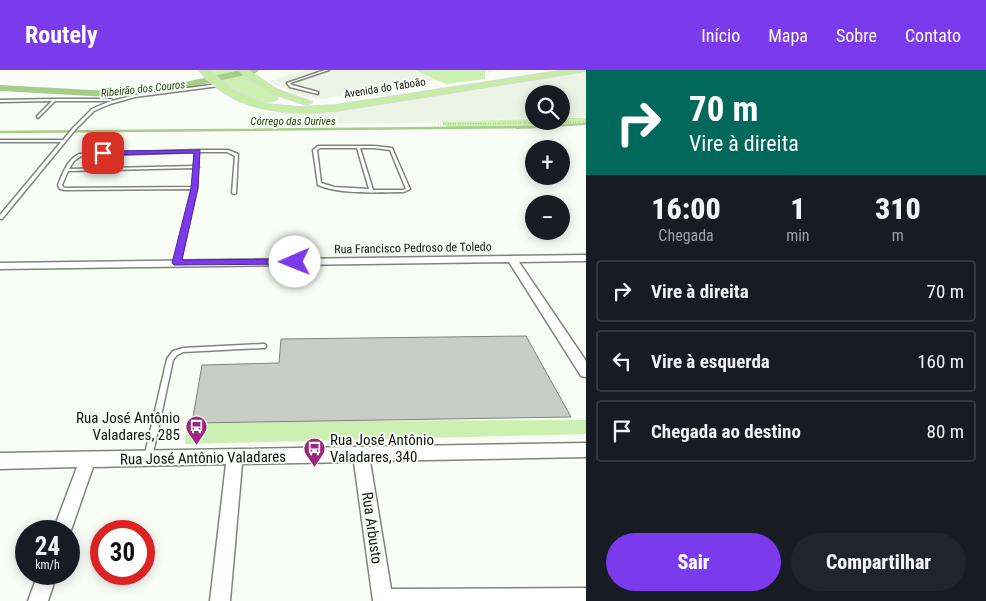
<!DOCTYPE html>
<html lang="pt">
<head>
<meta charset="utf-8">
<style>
	:root { --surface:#171b24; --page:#20242c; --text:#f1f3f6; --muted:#9ea1a6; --line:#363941; --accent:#7c3aed }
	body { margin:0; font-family:"Roboto Condensed",sans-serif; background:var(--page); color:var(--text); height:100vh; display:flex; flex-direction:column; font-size:19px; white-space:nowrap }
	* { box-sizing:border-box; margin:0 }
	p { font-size:16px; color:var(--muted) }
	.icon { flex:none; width:28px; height:28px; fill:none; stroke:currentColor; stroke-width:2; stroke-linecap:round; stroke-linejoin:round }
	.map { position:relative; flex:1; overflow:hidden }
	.side { display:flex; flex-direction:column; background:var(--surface); width:400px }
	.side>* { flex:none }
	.top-card { background:#00695c; color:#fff; overflow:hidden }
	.tools { position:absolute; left:525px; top:15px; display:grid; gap:10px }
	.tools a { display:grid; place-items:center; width:45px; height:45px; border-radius:50%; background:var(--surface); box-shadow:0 2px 12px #0003; font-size:25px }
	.speed { position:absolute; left:15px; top:450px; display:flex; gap:10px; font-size:25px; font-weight:700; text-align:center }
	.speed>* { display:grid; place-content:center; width:65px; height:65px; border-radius:50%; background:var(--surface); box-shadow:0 2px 12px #0003; line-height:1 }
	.speed small { font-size:12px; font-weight:400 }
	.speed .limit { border:8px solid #d22; background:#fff; color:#111 }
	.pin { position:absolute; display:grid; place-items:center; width:42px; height:42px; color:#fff; margin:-21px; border-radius:10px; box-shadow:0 2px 8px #0006 }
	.me { position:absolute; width:55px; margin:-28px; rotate:269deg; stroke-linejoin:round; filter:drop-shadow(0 0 4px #0008) }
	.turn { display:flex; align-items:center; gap:18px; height:105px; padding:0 20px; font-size:22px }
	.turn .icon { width:65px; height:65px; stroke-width:2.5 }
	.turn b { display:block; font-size:35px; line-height:42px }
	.eta { display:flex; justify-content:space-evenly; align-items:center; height:85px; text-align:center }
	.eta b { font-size:30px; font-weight:800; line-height:35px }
	.primary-button { display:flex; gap:10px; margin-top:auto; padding:10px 20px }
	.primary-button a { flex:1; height:58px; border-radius:30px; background:var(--accent); color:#fff; font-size:20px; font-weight:800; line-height:58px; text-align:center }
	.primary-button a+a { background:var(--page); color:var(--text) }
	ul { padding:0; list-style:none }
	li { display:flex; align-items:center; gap:15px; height:62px; margin:0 10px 8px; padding:0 10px; border:2px solid var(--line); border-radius:5px }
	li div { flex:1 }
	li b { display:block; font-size:19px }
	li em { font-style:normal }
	header { display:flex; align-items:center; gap:30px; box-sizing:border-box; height:70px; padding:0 25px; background:var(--accent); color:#fff }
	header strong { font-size:24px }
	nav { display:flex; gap:28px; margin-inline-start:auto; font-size:18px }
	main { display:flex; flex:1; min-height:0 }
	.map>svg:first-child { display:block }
</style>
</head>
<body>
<header>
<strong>Routely</strong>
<nav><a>Início</a><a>Mapa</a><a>Sobre</a><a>Contato</a></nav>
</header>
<main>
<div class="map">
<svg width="586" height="531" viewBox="0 0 586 531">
	<rect width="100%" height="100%" fill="#f8fdf5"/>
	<g fill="#ebf4e5">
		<polygon points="307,0 502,0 322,29 302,26 268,11"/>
		<polygon points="586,0 586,47 561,47 561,24 534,24 534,48 428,53 305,54 275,41 303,42"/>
	</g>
	<g fill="#cbf0b1">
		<path d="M209,0H237L262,18L278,27L279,29C265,39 237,28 226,18C220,13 215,6 209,0Z"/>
		<polygon points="415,0 485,0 485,9 446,14"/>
		<polygon points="561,48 586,48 586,54 530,57 446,57 441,52 534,49 534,51 561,51"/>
		<polygon points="586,350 586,364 185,374 187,351"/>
	</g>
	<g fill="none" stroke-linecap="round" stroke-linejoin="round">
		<polyline stroke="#a7ce89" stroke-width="2" points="517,58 586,54"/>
		<polyline stroke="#a7ce89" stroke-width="2.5" points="0,62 547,57"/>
		<polygon fill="#a7ce89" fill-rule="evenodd" points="241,0 260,0 255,3 190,17 110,27 0,21 0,15 110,21 190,11"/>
	</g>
	<polygon fill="#c8cdc5" stroke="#80847d" points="526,266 571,347 192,353 202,295 279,293 281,269"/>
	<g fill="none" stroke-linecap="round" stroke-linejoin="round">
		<defs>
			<g id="service">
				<polygon points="325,0 329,0 290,13 292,15 318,22 318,24 290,17 287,13"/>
				<polygon points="218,14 219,16 135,27 110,34 94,41 75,60 2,149 0,149 0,145 61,72 0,72 0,70 63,70 73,58 92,39 108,32 135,25"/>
				<polygon points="54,29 111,29 112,30 111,31 55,31 38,48 37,46 52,31 0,32 0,30"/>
				<path d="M318,76H374L392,78L410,119L404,122C379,122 341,125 318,115L313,80ZM320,78H357L369,119L334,117L321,113L317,80ZM360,78H374L390,80L406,119L403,120H373Z"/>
				<path d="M197,80H228L238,84L236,123L234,124L232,123L235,86L227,82H199L198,96L199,97L198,98L197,118L180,193L177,195L174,193L193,119L65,120L60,119L58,115C63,103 67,90 79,84ZM195,82L194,96L69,99L74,91L81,86ZM194,98L193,117L65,118L63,117L62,115L68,101Z"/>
				<polygon points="263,274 265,274 266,276 265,278 263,278 183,282 177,285 173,290 152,388 151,391 148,392 145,391 144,388 167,289 173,281 183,278"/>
			</g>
			<g id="minor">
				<polygon points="586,185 586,191 519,192 586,291 586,307 581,306 509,192 0,199 0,193"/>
				<polygon points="586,373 586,387 370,391 391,519 586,518 586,531 373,531 354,392 242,394 230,531 210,531 226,394 93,397 69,466 69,461 53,461 77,397 0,399 0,383"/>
				<polygon points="38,504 57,504 48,531 28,531"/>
			</g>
			<g id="primary">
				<path d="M199,0H208L235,22L265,34L299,37L336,35L565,0H585L581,2L336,41C286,46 233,42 199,0Z"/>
				<polygon points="238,0 248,0 276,19 312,32 307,35 270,23"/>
			</g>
		</defs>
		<use href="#service" stroke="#80847d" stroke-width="3"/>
		<use href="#minor" stroke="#80847d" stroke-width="3"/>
		<use href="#primary" stroke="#d9d9d9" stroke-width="2"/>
		<polyline stroke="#848782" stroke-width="1" stroke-dasharray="0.5 2" stroke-linecap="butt" points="438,54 586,52"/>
		<use href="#service" fill="#fff" fill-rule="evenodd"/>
		<use href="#minor" fill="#fff" fill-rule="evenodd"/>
		<use href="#primary" fill="#c5eda3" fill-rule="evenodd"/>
	</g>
	<polygon fill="#7c3aed" stroke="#51269a" points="200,80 198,118 182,190 295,189 300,192 299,194 174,195 172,193 191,118 194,83 103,85 100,83 103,81"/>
	<defs>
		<symbol id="bus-pin" viewBox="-11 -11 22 30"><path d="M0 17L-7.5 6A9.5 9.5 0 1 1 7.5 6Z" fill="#9f257c" stroke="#f8fdf5"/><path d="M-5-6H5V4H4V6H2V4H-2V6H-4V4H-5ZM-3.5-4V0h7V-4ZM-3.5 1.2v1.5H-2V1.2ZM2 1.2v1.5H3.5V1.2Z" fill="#fff"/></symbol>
	</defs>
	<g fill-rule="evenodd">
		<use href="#bus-pin" x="184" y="344" width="25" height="34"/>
		<use href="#bus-pin" x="302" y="366" width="25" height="34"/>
	</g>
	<g text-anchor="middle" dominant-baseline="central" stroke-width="4" stroke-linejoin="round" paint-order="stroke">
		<g font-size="11" fill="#131412" stroke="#f8fdf5">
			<text transform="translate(385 18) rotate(-9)">Avenida do Taboão</text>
		</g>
		<g font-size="11" font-style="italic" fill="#2a4313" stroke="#f8fdf5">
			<text transform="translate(143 19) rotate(-6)">Ribeirão dos Couros</text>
			<text x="293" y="51">Córrego das Ourives</text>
		</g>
		<g font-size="12" fill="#131412" stroke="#f8fdf5">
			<text transform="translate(413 178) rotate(-1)">Rua Francisco Pedroso de Toledo</text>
		</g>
		<g font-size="15" fill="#131412" stroke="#f8fdf5" text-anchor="end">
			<text x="180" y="348">Rua José Antônio<tspan x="180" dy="17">Valadares, 285</tspan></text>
			<text x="330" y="370" text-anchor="start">Rua José Antônio<tspan x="330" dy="17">Valadares, 340</tspan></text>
		</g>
		<g font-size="15" fill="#131412" stroke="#f8fdf5">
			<text transform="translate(203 388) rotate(-1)">Rua José Antônio Valadares</text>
			<text transform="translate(372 458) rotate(82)">Rua Arbusto</text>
		</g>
	</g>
</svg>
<div class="tools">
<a><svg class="icon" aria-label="search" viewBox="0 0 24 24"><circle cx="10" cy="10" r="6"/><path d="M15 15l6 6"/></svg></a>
<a>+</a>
<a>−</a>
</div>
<div class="speed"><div>24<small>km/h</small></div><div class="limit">30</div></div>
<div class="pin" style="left:103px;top:83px;background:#d93025"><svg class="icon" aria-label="arrive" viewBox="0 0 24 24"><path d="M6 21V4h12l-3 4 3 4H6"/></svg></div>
<svg class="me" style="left:295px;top:192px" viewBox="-20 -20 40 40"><circle r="19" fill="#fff"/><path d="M0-13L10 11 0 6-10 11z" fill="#7c3aed"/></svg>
</div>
<section class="side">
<div class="top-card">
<div class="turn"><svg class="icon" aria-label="right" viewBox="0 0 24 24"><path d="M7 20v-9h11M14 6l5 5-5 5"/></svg><div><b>70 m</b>Vire à direita</div></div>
</div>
<div class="eta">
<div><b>16:00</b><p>Chegada</p></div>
<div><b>1</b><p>min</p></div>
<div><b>310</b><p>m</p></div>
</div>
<ul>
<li><svg class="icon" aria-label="right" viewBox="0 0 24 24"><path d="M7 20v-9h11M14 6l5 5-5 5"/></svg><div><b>Vire à direita</b></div><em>70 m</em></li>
<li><svg class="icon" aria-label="left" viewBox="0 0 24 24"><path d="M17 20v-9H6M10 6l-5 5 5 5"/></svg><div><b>Vire à esquerda</b></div><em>160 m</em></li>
<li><svg class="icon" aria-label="arrive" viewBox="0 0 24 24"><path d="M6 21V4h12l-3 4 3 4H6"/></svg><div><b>Chegada ao destino</b></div><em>80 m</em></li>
</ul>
<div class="primary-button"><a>Sair</a><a>Compartilhar</a></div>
</section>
</main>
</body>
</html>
